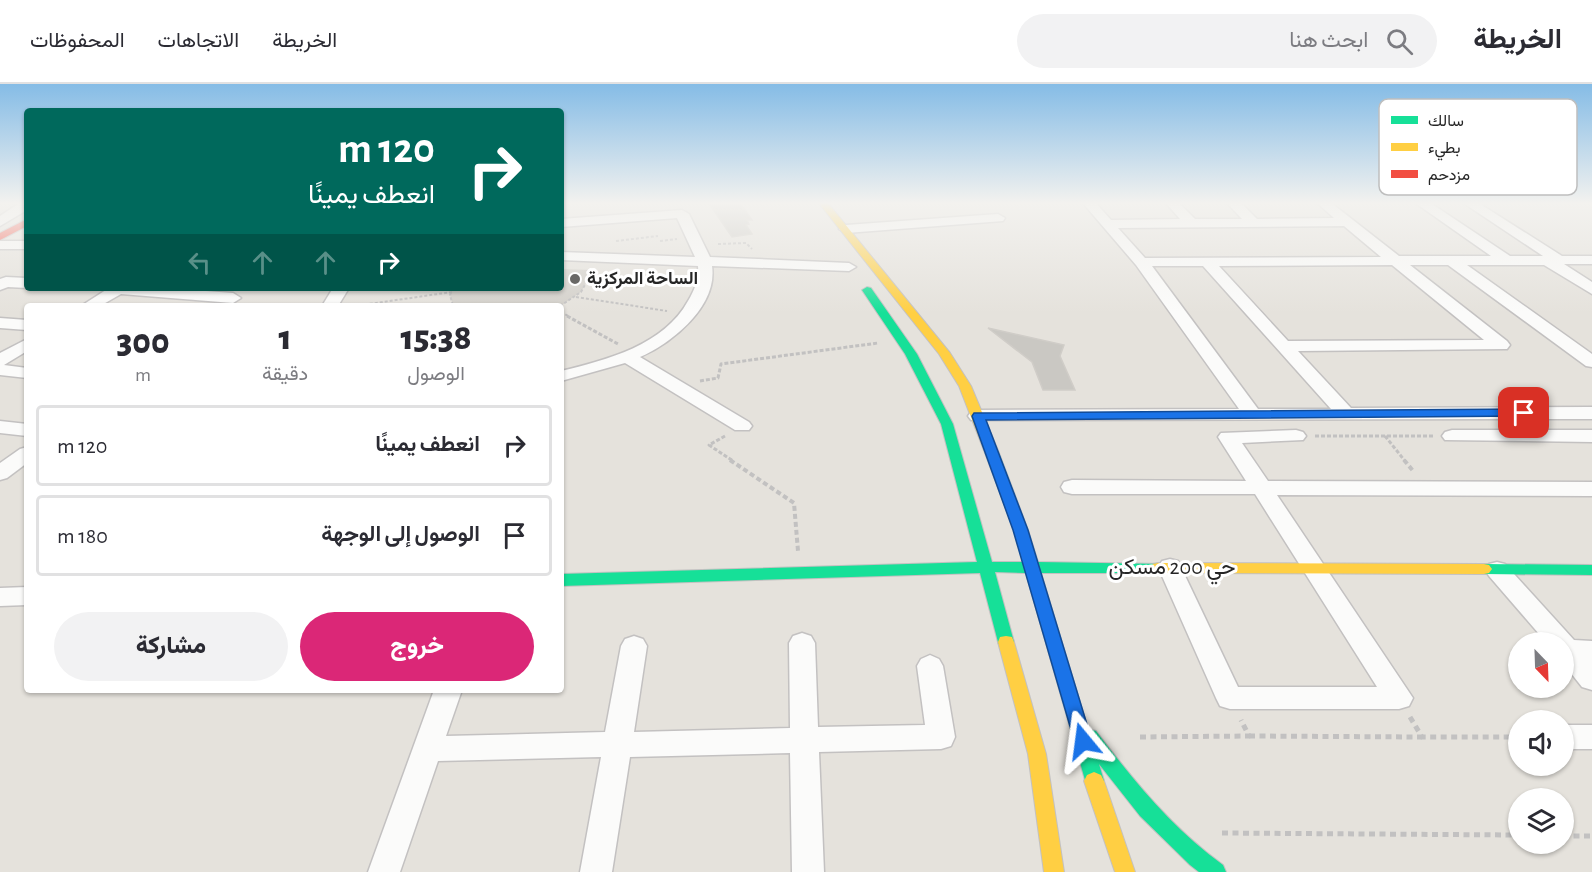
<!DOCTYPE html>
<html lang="ar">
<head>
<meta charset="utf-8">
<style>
	:root { --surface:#fff; --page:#f2f2f3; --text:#2b2b33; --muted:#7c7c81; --line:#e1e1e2; --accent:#db2777 }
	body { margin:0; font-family:"Alegreya Sans",Vazirmatn,sans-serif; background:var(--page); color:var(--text); direction:rtl; height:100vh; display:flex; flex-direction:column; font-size:22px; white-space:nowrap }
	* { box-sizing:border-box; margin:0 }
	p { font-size:20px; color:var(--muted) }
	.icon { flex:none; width:33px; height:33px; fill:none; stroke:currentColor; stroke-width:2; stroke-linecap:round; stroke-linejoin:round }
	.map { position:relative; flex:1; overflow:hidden; direction:ltr }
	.sheet { position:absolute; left:24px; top:219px; width:540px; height:390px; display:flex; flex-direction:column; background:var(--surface); border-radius:6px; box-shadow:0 2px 4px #0004; direction:rtl }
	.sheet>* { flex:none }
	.banner { position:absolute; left:24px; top:24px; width:540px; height:183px; border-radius:6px; box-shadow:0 2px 4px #0004; direction:rtl; background:#00695c; color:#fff; overflow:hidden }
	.needle { width:39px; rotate:157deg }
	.fabs { position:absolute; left:1508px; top:548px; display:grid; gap:12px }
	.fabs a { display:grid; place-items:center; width:66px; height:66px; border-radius:50%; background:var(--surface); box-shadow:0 2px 4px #0004; font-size:30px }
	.pin { position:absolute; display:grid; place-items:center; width:51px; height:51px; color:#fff; margin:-26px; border-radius:12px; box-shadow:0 3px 9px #0006 }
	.me { position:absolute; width:66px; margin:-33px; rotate:344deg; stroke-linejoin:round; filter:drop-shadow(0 0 4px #0008) }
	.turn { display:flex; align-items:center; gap:21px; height:126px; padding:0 30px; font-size:27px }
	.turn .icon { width:78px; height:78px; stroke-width:2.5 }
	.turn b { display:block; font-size:42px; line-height:51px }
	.lanes { display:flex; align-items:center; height:57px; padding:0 30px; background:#0003; justify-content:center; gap:30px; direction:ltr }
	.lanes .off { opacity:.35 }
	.eta { display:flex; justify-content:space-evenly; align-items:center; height:102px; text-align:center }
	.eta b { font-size:36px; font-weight:800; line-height:42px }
	.cta { display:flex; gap:12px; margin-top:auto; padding:12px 30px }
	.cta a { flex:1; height:69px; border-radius:36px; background:var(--accent); color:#fff; font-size:24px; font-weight:800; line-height:69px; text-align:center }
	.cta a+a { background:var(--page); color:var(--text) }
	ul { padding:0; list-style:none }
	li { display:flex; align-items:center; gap:18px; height:81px; margin:0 12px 9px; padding:0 18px; border:3px solid var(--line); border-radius:6px }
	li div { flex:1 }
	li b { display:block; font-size:22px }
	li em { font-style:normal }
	header { display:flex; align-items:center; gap:36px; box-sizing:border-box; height:84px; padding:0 30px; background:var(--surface); border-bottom:2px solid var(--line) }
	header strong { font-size:28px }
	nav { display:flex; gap:33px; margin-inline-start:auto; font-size:21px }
	.search { width:420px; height:54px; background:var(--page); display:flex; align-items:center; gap:15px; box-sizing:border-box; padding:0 21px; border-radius:33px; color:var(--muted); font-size:22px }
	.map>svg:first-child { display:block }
</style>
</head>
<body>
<header>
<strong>الخريطة</strong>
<div class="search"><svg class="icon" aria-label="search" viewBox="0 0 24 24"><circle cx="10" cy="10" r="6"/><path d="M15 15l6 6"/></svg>ابحث هنا</div>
<nav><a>الخريطة</a><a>الاتجاهات</a><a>المحفوظات</a></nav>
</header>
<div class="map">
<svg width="1592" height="788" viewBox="0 0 1592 788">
	<rect width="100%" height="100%" fill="#e5e2dc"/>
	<polygon fill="#d3d0ca" points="561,185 593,186 581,208 560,222 453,222 450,211 453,204 561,204"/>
	<g fill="#cac8c3" stroke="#d0cdc8" stroke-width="1.5">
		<polygon points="708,118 740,119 752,136 747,136 749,140 746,141 752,150 732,153"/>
		<polygon points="988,244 1064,261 1060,272 1075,306 1043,306 1032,278"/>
	</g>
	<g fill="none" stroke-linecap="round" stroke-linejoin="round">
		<defs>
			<g id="street">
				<polygon points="21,118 27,118 27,126 0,142 0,132"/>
				<path d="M1082,118H1095L1111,136L1180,135L1165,118H1178L1195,135H1242L1226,118H1240L1257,135L1334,134L1316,118H1330L1399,172H1491L1414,118H1429L1510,172H1543L1462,118H1477L1562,172H1592V180H1564L1592,198V210L1544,181H1467L1592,270V283L1586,282L1448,181H1410L1507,257L1510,261L1507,265L1298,267L1351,324L1592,323V335L971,336L968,332L971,328L978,326L1239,325L1136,181ZM1344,142L1381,173L1145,174L1118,144ZM1392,181L1484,256L1288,257L1219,182ZM1152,182H1203L1331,325H1258Z"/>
				<path d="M682,126L689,130L710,173L849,179L856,183L849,187L712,182C718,222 672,259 640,273L749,338L752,342L749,346H735L625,279L561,297V287C607,276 664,261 688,217C695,205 699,195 698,182L561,176V168L695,173L677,134L561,143V135Z"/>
				<polygon points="998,130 1005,134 1003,137 846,149 839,145 846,141"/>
				<rect x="0" y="157" width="27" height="8"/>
				<polygon points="6,193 27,194 27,204 8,203 0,206 0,195"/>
				<polygon points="109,204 165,204 233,209 241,214 233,219 121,210 100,222 81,222"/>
				<polygon points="333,204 349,204 338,222 322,222"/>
				<polygon points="0,234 27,236 27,246 0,244"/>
				<polygon points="27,255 27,267 4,281 27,284 27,294 0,291 0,269"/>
				<polygon points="0,337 27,340 27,352 0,349"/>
				<polygon points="1296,346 1303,348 1306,352 1303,356 1242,359 1268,397 1592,398 1592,412 1277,411 1413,614 1409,622 1399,625 1230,625 1220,622 1216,614 1158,483 1162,477 1170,475 1178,477 1238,603 1377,603 1255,410 1072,410 1064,408 1061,403 1064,398 1072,396 1246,397 1218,353 1221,349"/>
				<polygon points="1452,346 1592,346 1592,358 1445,356 1442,352 1445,348"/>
				<polygon points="27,363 27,379 7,394 0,396 0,379 20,365"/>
				<polygon points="1497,478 1505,480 1574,556 1592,557 1592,606 1582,603 1563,579 1563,558 1546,558 1489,492 1485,486 1489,480"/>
				<polygon points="27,503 27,521 0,522 0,504"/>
				<polygon points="802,549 811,552 815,559 818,643 925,641 917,582 921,575 930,571 939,575 943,582 955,653 951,662 941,665 819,668 824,788 792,788 790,669 630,673 612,788 580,788 601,673 438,677 400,788 368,788 434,606 462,606 446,652 605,648 621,562 625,555 634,552 643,555 647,562 634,648 790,644 789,559 793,552"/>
				<rect x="1563" y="641" width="29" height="24"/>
			</g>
			<g id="fast">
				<path d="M867,203L871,204L917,270L953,340L992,478H1023L1014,446L985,369L992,365L999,369L1028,446L1038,478L1163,480L1166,484L1163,488L1158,489H1041L1088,645L1096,647C1134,697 1172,744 1223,781L1226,788H1199L1190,781L1140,732L1099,680L1104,697L1101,703L1094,706L1087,703L1026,489L995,488L1014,558L1012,563L1006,564L1000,563L998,558L980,489L561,502V490L977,478L941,340L905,270L862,206Z"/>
				<polygon points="1484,480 1592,481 1592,491 1484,490 1479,489 1476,485 1479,481"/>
			</g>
			<g id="slow">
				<polygon points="818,118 827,118 950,269 971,302 999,369 997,372 992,373 985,369 959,302 939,270"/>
				<polygon points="1158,479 1484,480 1489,481 1492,485 1489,489 1484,490 1158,489 1153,488 1150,484 1153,480"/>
				<polygon points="1006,552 1012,553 1014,558 1046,670 1064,788 1044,788 1028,670 998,558 1000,553"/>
				<polygon points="1094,688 1101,691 1104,697 1135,788 1115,788 1084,697 1087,691"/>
			</g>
			<polygon id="jam" points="27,135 27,142 0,156 0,149"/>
		</defs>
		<use href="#street" stroke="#c3c1c1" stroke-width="3"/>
		<use href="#fast" stroke="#c3c1c1" stroke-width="2"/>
		<use href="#slow" stroke="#c3c1c1" stroke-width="2"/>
		<use href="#jam" stroke="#c3c1c1" stroke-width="2"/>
		<g stroke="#c2c1c1" stroke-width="2" stroke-dasharray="3 2" stroke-linecap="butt">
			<polyline points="616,157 658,152"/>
			<polyline points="660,157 677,155"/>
			<polyline points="718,160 746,159 752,165"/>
			<polyline points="453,204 450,211 453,222"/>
			<polyline points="576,213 667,227"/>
			<polyline points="355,222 452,208"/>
			<polyline points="560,222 581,208 592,188"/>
			<polyline points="561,228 570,233"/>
		</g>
		<g stroke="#c2c1c1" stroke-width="3" stroke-dasharray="4 2" stroke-linecap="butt">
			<polyline points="567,232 618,260"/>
			<polyline points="700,297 718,294 721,280 878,259"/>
			<polyline points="725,352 709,361 733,377"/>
			<polyline points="1315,352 1434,352"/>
			<polyline points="1385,352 1405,377"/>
		</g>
		<g stroke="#c2c1c1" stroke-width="4" stroke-dasharray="5 3" stroke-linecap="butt">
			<polyline points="730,376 794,419 798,467"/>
			<polyline points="1404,376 1414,388"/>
		</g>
		<g stroke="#c2c1c1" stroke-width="5" stroke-dasharray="6 4.5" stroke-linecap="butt">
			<polyline points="1410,633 1422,653 1518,653"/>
			<polyline points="1249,652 1422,653"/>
			<polyline points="1140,653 1249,652 1241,636"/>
			<polyline points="1222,749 1518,751"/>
			<polyline points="1563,752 1592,752"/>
		</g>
		<use href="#street" fill="#fbfbfa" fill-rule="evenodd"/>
		<use href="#fast" fill="#16e098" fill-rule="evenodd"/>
		<use href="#slow" fill="#ffcf43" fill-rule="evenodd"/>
		<use href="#jam" fill="#f24e42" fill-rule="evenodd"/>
	</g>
	<linearGradient id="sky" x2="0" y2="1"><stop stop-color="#85bce6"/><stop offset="0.52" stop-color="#f3f2ef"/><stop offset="1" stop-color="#f3f2ef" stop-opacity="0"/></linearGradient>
	<rect width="1592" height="229" fill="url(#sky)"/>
	<polygon fill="#1a73e8" stroke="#114b97" stroke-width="1.5" points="1524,325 1530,329 1529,332 986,336 1028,446 1092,657 1089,663 1083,665 1076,663 1013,446 972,332 974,329"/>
	<circle fill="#696866" stroke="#fff" stroke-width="2" cx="575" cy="195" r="6"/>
	<g text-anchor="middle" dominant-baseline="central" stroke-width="6" stroke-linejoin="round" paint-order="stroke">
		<g font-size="18" font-weight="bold" fill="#262626" stroke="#fff" text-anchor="start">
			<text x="587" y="195">الساحة المركزية</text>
		</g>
		<g font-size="22" fill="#262626" stroke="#fff">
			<text x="1172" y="483">حي 200 مسكن</text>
		</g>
	</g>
	<rect x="1379" y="15" width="198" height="96" rx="9" fill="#fff" stroke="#bebebe" stroke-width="1.5"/>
	<rect x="1391" y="32" width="27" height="8" fill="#16e098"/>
	<rect x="1391" y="59" width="27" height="8" fill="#ffcf43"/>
	<rect x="1391" y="86" width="27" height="8" fill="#f24e42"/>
	<g font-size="16" fill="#262626">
		<text x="1428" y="42">سالك</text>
		<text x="1428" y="69">بطيء</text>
		<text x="1428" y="96">مزدحم</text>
	</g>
</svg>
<div class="fabs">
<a><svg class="needle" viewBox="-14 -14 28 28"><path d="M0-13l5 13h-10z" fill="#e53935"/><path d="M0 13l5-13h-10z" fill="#7c7c81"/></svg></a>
<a><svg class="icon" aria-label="sound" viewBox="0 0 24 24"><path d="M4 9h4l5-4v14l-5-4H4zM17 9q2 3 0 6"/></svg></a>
<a><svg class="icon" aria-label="layers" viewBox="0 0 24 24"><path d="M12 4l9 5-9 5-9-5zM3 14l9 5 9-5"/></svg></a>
</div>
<div class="pin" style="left:1524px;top:329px;background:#d93025"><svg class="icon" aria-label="arrive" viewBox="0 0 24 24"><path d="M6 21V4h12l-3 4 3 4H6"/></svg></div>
<svg class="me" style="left:1083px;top:657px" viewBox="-20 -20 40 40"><path d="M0-17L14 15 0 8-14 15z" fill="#1a73e8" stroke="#fff" stroke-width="4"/></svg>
<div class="banner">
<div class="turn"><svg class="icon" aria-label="right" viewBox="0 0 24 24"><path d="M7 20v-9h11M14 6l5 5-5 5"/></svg><div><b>120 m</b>انعطف يمينًا</div></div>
<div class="lanes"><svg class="icon off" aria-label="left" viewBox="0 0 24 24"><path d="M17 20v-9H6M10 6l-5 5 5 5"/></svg><svg class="icon off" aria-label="ahead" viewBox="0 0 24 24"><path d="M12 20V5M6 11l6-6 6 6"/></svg><svg class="icon off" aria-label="ahead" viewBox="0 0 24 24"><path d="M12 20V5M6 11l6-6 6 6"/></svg><svg class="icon" aria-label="right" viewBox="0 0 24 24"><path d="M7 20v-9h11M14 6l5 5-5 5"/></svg></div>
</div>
<section class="sheet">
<div class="eta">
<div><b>15:38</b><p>الوصول</p></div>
<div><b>1</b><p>دقيقة</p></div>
<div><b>300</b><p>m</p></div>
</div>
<ul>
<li><svg class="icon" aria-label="right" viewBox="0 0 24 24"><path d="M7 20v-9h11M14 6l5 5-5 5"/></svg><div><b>انعطف يمينًا</b></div><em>120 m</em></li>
<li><svg class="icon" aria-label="arrive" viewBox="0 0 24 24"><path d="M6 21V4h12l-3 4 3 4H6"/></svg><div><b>الوصول إلى الوجهة</b></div><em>180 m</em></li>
</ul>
<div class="cta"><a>خروج</a><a>مشاركة</a></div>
</section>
</div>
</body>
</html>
